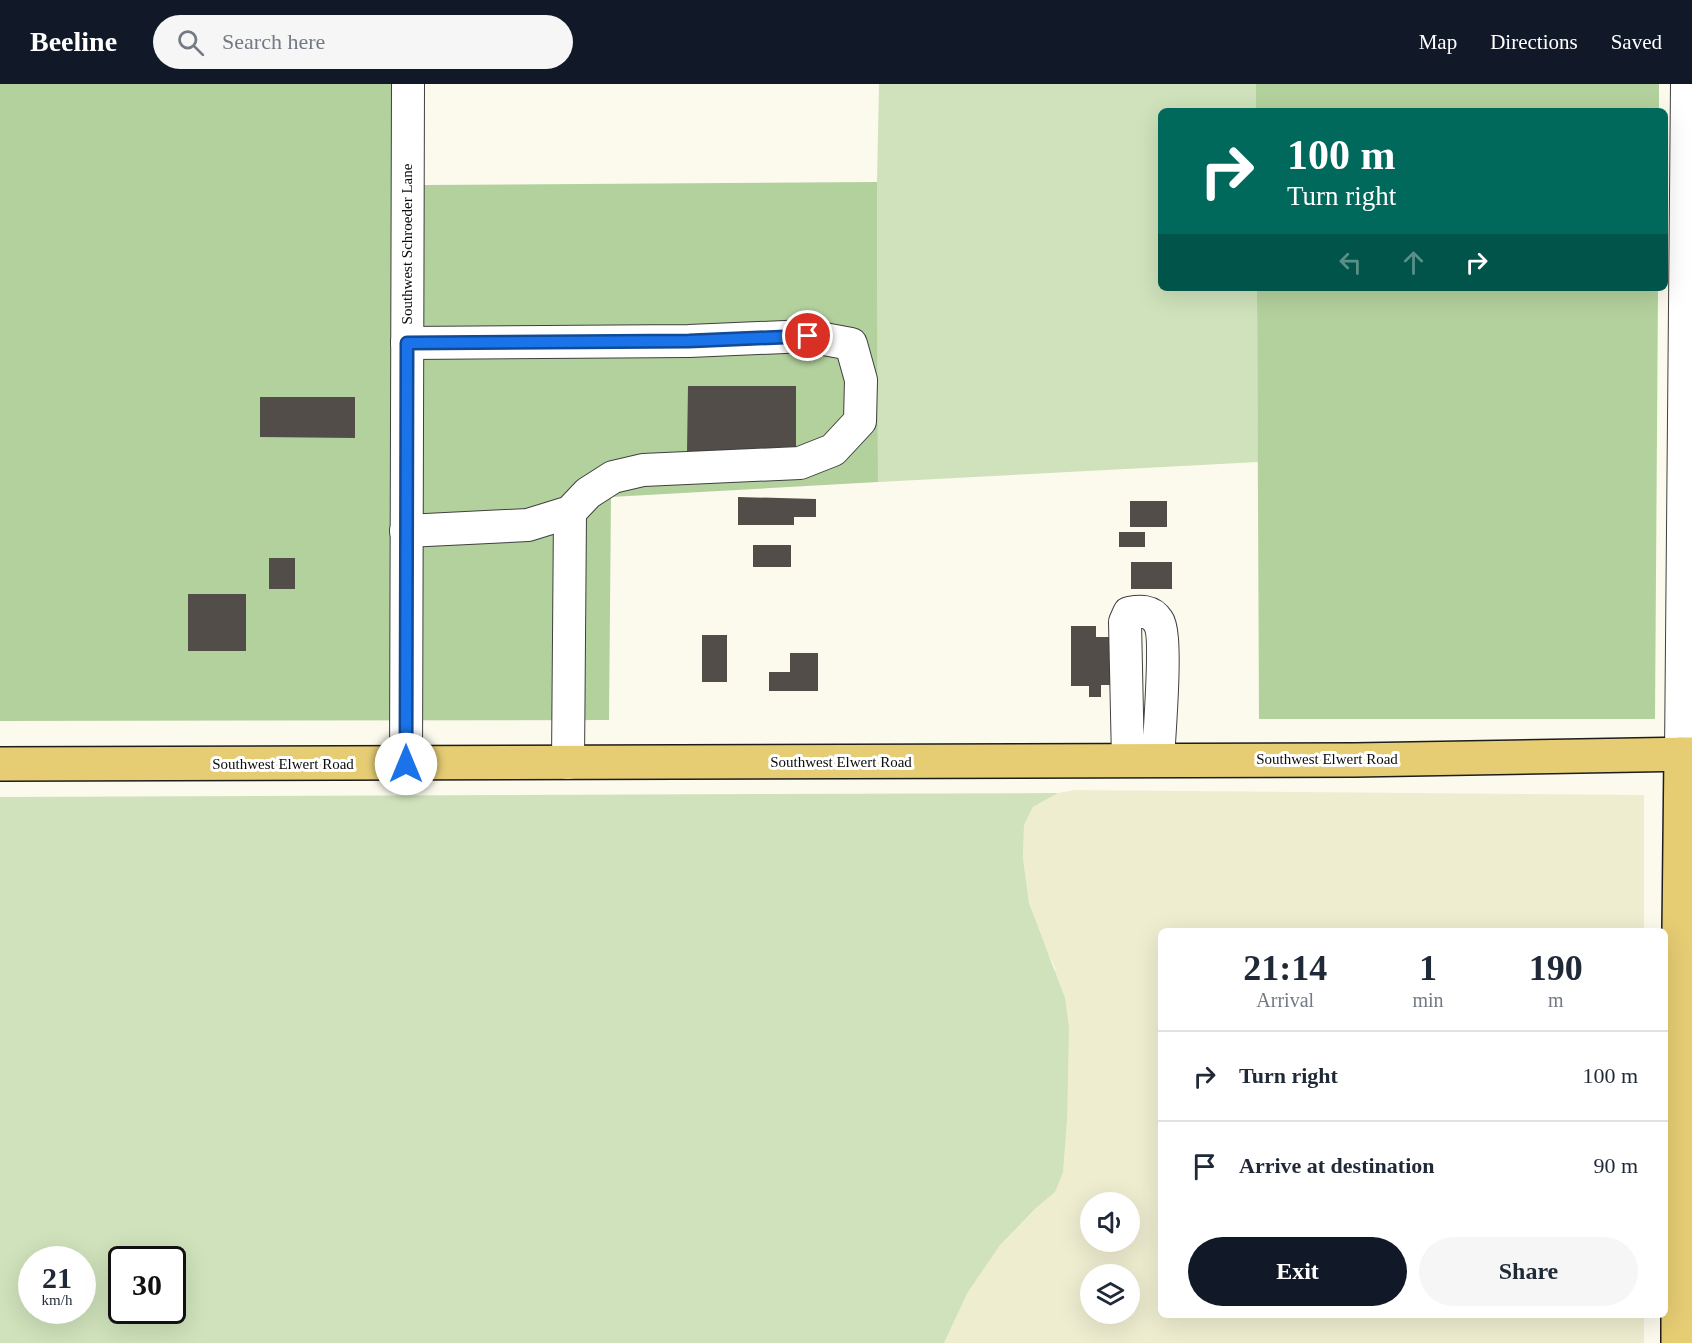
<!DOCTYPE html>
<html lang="en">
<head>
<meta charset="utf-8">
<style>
	:root { --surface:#fff; --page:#f6f6f7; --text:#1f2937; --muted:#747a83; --line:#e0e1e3; --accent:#111827 }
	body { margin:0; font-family:Georgia,serif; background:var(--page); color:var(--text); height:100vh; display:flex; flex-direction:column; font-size:22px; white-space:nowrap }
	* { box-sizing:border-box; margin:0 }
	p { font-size:20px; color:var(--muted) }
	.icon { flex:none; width:33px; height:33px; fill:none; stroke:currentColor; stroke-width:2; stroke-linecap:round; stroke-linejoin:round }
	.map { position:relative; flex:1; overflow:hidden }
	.side { position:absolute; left:1158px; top:844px; width:510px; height:390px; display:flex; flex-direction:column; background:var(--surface); border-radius:9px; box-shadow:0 6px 24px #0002 }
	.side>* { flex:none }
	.hud { position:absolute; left:1158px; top:24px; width:510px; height:183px; border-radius:9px; box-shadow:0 6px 24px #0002; background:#00695c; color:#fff; overflow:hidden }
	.controls { position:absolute; left:1080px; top:1108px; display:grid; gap:12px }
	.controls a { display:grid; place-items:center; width:60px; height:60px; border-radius:50%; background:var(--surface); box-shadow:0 6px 24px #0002; font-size:30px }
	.speed { position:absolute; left:18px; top:1162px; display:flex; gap:12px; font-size:30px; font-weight:700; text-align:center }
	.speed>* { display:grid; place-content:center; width:78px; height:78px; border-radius:50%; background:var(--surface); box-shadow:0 6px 24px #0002; line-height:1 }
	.speed small { font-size:15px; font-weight:400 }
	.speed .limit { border:3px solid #111; border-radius:9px; background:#fff; color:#111 }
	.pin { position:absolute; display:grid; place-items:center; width:51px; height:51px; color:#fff; margin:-26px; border:3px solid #fff; border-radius:50%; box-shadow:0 2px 6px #0007 }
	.me { position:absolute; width:66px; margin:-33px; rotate:0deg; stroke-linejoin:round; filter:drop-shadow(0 0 4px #0008) }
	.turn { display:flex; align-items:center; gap:21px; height:126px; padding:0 30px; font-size:27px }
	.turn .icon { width:78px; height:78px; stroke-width:2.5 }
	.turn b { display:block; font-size:42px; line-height:51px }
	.lanes { display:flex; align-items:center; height:57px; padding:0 30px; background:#0003; justify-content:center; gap:30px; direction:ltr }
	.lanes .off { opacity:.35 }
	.eta { display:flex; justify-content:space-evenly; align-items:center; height:102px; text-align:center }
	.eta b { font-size:36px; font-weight:700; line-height:42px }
	.cta { display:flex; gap:12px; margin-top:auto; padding:12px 30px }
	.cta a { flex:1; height:69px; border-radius:36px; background:var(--accent); color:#fff; font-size:24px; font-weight:700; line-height:69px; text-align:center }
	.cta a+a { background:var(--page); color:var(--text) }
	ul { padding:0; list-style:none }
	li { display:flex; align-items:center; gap:18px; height:90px; padding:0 30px; border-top:2px solid var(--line) }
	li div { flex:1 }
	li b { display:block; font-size:22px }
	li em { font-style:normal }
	header { display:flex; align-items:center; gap:36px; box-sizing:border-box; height:84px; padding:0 30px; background:var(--accent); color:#fff }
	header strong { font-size:28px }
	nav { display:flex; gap:33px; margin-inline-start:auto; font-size:21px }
	.search { width:420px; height:54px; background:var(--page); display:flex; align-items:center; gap:15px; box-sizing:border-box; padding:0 21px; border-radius:33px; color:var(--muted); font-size:22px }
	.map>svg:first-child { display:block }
</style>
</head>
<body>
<header>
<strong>Beeline</strong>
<div class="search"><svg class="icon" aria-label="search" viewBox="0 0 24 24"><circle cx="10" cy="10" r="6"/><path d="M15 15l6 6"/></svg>Search here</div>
<nav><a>Map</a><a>Directions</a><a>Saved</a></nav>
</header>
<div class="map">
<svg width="1692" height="1259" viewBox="0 0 1692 1259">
	<rect width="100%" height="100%" fill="#fcfaed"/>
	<path fill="#efedd0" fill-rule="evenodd" d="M1075,706L1644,711V847L1161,848V1232H1644V1259H944L968,1208L1000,1160L1035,1125L1055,1108V884L1038,847L1029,819L1023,774L1024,741L1033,723L1058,709ZM1090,1119H1130V1158H1090ZM1090,1191H1130V1230H1090Z"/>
	<g fill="#cfe2bb" fill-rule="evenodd">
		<polygon points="879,0 1256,0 1256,27 1161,27 1161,204 1257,204 1258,378 878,398 877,98"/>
		<path d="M1058,709L1033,723L1024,741L1023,774L1029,819L1065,914L1069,943L1067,1036L1063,1088L1055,1108L1035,1125L1000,1161L968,1208L944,1259H0V713ZM32,1176H82V1227H32ZM122,1176H172V1227H122Z"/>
	</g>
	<g fill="#b3d19d">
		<polygon points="0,0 423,0 424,101 877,98 878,398 611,413 609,636 0,637"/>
		<rect x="1256" y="0" width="403" height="27"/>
		<polygon points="1257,204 1658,204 1655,635 1259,635"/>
	</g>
	<g fill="#534d4a">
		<polygon points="688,302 796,302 796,368 687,368"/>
		<polygon points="260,313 355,313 355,354 260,353"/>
		<polygon points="738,413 816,415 816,433 794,433 794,441 738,441"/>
		<rect x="1130" y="417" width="37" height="26"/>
		<rect x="1119" y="448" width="26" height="15"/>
		<rect x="753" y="461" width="38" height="22"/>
		<rect x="269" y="474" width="26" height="31"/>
		<rect x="1131" y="478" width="41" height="27"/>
		<rect x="188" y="510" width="58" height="57"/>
		<polygon points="1071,542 1096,542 1096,553 1111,553 1111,601 1101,601 1101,613 1089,613 1089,602 1071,602"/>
		<rect x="702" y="551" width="25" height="47"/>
		<polygon points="790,569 818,569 818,607 769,607 769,588 790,588"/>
	</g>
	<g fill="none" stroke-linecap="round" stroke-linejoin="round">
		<defs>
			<g id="minor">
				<polyline points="406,447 528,441 570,428 588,409 613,393 643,386 800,379 833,366 860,337 861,296 851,260 808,252 689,257 407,259"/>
				<polyline points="1681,670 1687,0"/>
				<path d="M1128,676L1125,538L1129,529C1140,527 1151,526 1158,537C1168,551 1159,652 1158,676"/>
				<polyline points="568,679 570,428"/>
				<polyline points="406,680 408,0"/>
			</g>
			<g id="major">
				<polyline points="0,680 1355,676 1692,670"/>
				<polyline points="1678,1259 1678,935 1681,670"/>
			</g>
		</defs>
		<use href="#minor" stroke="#3f3f3f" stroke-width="34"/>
		<use href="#major" stroke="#1d1d1d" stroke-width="36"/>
		<use href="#minor" stroke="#fff" stroke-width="32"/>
		<use href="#major" stroke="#e6cc73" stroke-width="33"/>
	</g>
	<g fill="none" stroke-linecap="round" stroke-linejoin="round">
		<defs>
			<polyline id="route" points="406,680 407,259 689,257 808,252"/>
		</defs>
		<use href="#route" stroke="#114b97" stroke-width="15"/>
		<use href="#route" stroke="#1a73e8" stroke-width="10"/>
	</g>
	<g text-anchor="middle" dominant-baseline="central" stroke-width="6" stroke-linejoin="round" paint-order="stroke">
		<g font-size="15" fill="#0c0c0c" stroke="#fff">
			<text transform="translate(407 160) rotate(-90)">Southwest Schroeder Lane</text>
			<text x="1327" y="675">Southwest Elwert Road</text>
			<text x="841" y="678">Southwest Elwert Road</text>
			<text x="283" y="680">Southwest Elwert Road</text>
		</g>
	</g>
</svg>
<div class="controls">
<a><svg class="icon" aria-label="sound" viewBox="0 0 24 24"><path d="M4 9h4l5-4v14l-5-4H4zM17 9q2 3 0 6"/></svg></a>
<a><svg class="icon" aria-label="layers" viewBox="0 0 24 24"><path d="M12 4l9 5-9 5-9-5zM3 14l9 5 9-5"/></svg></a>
</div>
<div class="speed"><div>21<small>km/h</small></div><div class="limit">30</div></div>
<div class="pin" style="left:808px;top:252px;background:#d93025"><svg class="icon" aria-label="arrive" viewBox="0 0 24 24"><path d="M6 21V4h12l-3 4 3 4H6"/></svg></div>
<svg class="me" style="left:406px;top:680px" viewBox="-20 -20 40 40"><circle r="19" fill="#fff"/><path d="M0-13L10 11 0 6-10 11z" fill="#1a73e8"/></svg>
<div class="hud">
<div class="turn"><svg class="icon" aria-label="right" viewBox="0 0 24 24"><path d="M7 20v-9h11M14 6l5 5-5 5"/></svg><div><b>100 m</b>Turn right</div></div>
<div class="lanes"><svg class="icon off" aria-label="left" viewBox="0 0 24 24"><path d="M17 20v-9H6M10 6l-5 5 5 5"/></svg><svg class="icon off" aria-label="ahead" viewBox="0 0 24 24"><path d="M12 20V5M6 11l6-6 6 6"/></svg><svg class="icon" aria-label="right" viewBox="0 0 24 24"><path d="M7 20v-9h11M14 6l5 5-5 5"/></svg></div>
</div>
<section class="side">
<div class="eta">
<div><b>21:14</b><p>Arrival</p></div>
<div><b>1</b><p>min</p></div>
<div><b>190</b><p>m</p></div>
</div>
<ul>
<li><svg class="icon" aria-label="right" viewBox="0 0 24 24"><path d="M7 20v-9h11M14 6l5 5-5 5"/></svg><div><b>Turn right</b></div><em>100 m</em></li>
<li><svg class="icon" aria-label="arrive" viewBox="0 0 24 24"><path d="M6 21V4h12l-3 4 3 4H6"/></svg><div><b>Arrive at destination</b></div><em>90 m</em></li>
</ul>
<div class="cta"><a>Exit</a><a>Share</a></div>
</section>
</div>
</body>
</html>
